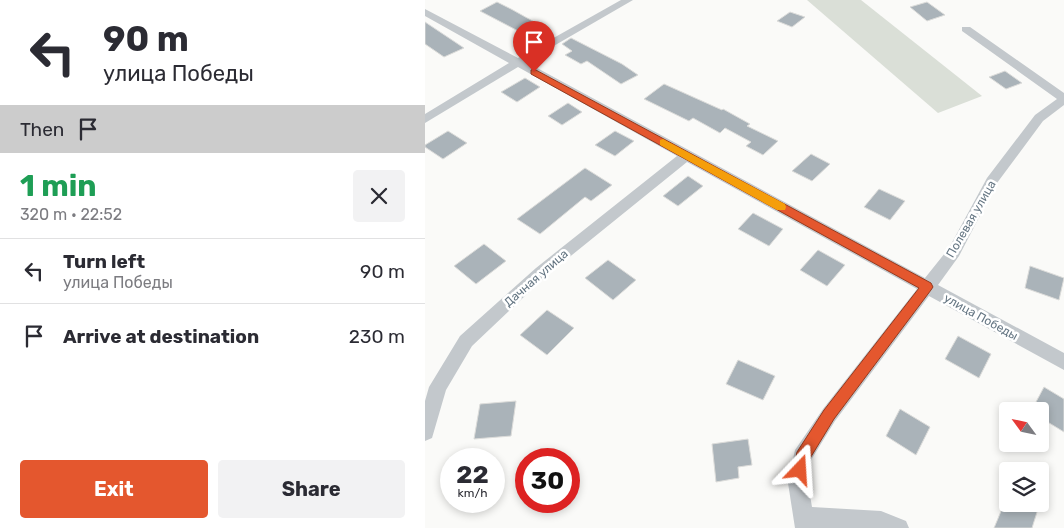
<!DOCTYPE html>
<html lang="en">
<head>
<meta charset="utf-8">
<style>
	:root { --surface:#fff; --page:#f2f2f3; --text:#2b2b33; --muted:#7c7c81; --line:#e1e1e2; --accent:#e4572e }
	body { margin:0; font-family:Rubik,sans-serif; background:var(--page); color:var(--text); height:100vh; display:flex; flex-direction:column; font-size:19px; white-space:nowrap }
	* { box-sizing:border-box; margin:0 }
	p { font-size:16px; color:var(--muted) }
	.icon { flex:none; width:28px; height:28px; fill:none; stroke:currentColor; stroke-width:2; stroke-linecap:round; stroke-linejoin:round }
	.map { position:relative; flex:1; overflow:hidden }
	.panel { display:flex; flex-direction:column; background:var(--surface); width:425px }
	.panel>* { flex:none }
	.guide { background:#fff; color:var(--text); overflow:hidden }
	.needle { width:32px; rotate:303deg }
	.tools { position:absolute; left:574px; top:402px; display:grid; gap:10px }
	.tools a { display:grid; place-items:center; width:50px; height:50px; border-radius:5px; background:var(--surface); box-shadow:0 2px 8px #0003; font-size:25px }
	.speed { position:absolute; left:15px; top:448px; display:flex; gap:10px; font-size:25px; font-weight:700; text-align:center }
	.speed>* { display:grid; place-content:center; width:65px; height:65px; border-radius:50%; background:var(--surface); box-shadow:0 2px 8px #0003; line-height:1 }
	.speed small { font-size:12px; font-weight:400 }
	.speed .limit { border:8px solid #d22; background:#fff; color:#111 }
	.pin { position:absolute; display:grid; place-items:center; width:42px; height:42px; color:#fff; margin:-51px -21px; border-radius:50% 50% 50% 0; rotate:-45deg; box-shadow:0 0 5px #0007 }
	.pin .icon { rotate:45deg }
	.me { position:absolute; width:55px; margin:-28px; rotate:20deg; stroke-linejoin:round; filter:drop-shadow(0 0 4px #0008) }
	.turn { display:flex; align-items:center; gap:18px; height:105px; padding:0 20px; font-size:22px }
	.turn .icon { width:65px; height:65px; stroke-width:2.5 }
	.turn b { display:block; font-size:35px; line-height:42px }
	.then { display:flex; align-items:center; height:48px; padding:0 20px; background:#0003; gap:10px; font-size:19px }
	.round { display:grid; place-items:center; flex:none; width:52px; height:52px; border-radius:5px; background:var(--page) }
	.summary { display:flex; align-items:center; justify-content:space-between; height:85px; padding:0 20px }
	h1 { font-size:30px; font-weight:700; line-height:38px; color:#1e9e55 }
	.cta { display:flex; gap:10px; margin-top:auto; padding:10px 20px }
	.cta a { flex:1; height:58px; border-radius:5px; background:var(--accent); color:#fff; font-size:20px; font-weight:700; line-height:58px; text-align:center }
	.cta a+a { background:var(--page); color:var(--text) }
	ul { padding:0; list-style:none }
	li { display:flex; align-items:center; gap:15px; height:65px; padding:0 20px; border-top:1px solid var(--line) }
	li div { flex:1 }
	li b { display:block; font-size:19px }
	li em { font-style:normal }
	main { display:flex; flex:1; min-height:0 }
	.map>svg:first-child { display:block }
</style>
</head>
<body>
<main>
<section class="panel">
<div class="guide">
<div class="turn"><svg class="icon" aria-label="left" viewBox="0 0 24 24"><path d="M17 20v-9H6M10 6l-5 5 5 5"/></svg><div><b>90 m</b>улица Победы</div></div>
<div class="then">Then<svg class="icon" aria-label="arrive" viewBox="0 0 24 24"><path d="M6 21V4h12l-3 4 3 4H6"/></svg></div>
</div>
<div class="summary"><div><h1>1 min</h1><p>320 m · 22:52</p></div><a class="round"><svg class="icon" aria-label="close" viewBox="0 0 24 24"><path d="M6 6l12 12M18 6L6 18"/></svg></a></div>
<ul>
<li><svg class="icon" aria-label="left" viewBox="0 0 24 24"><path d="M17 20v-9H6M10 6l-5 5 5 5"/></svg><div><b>Turn left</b><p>улица Победы</p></div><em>90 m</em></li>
<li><svg class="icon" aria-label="arrive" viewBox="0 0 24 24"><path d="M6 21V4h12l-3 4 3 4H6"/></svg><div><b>Arrive at destination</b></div><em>230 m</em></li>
</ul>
<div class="cta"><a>Exit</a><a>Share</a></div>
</section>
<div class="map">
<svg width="639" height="528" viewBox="0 0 639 528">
	<rect width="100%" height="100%" fill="#fafaf8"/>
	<polygon fill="#dadfd7" points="382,0 436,0 557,96 513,113"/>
	<g fill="#aab3b9" stroke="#dcdcda">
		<polygon points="72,2 86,9 113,24 97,33 55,11"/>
		<polygon points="502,2 520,15 502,21 485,7"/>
		<polygon points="365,12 380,17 367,27 352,21"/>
		<polygon points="0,22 39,48 19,57 0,44"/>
		<polygon points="146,38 197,64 213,75 196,84 162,61 156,64 140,55 147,51 137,44"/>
		<polygon points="580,71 597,83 581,89 564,77"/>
		<polygon points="100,78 115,87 92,102 76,92"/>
		<polygon points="239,84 297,110 298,109 325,124 322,126 353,141 338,155 321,146 326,142 300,128 295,133 268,118 264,121 219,99"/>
		<polygon points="143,103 157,112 137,125 123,116"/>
		<polygon points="23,131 42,143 18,159 0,147 0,145"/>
		<polygon points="190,131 209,141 190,156 170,145"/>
		<polygon points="386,154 405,164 387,181 367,171"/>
		<polygon points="160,168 187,185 166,201 160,197 115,234 92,219"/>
		<polygon points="263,176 278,186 253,206 238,196"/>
		<polygon points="454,189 480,201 465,220 439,207"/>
		<polygon points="328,213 358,229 344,246 313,229"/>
		<polygon points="59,244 81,261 51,284 29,266"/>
		<polygon points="393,250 420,265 402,286 375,270"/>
		<polygon points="183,260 211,280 188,300 160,278"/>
		<polygon points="605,266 639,278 634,300 600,288"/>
		<polygon points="122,310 149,328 122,355 95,335"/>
		<polygon points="533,336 566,354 554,378 520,359"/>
		<polygon points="313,360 350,376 338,400 301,384"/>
		<polygon points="619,387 639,399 639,432 616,418 621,408 611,402"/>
		<polygon points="91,401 86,436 49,439 55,404"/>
		<polygon points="475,409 505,427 491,455 461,436"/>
		<polygon points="323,439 327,465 313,467 314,478 291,482 287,444"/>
		<polygon points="579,504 604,504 613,509 607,528 569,528"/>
	</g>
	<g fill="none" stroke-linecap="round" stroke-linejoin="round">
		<polygon fill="#c3c8cc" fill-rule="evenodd" points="196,0 208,0 101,62 500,278 524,248 562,178 610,115 632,99 537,31 537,27 545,27 639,93 639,105 618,121 572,183 534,256 513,285 639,353 639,370 504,296 410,421 386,460 383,483 387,507 456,511 481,521 484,528 370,528 363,483 370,450 398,409 492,289 262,162 121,276 47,346 21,390 7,438 0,441 0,401 4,387 35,336 111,268 252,156 93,67 0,123 0,114 84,63 0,16 0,9 93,58"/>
	</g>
	<polygon fill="#e4572e" stroke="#94391e" points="109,69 506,283 508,287 506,290 409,419 384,460 380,475 375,478 370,475 368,470 372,452 399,410 494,288 106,74 106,70"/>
	<polygon fill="#f59e0b" points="238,139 360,204 361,207 360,210 352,210 235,145 235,140"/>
	<g text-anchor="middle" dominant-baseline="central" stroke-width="5" stroke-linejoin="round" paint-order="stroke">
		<g font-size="12" fill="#657683" stroke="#fff">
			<text transform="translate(546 219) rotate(-60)">Полевая улица</text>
			<text transform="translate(111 278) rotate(-41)">Дачная улица</text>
			<text transform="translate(556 317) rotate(29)">улица Победы</text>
		</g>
	</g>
</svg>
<div class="tools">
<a><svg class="needle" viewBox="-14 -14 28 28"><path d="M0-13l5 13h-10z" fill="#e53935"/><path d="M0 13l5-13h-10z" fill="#7c7c81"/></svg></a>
<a><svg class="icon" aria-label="layers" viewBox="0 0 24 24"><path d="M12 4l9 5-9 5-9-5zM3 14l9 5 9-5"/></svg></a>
</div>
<div class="speed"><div>22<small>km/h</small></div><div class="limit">30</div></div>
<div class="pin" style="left:109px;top:72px;background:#d93025"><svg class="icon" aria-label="arrive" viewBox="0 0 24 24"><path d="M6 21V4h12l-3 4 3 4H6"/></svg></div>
<svg class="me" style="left:375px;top:470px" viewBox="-20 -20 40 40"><path d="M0-17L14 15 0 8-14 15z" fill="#e4572e" stroke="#fff" stroke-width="4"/></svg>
</div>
</main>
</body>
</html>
